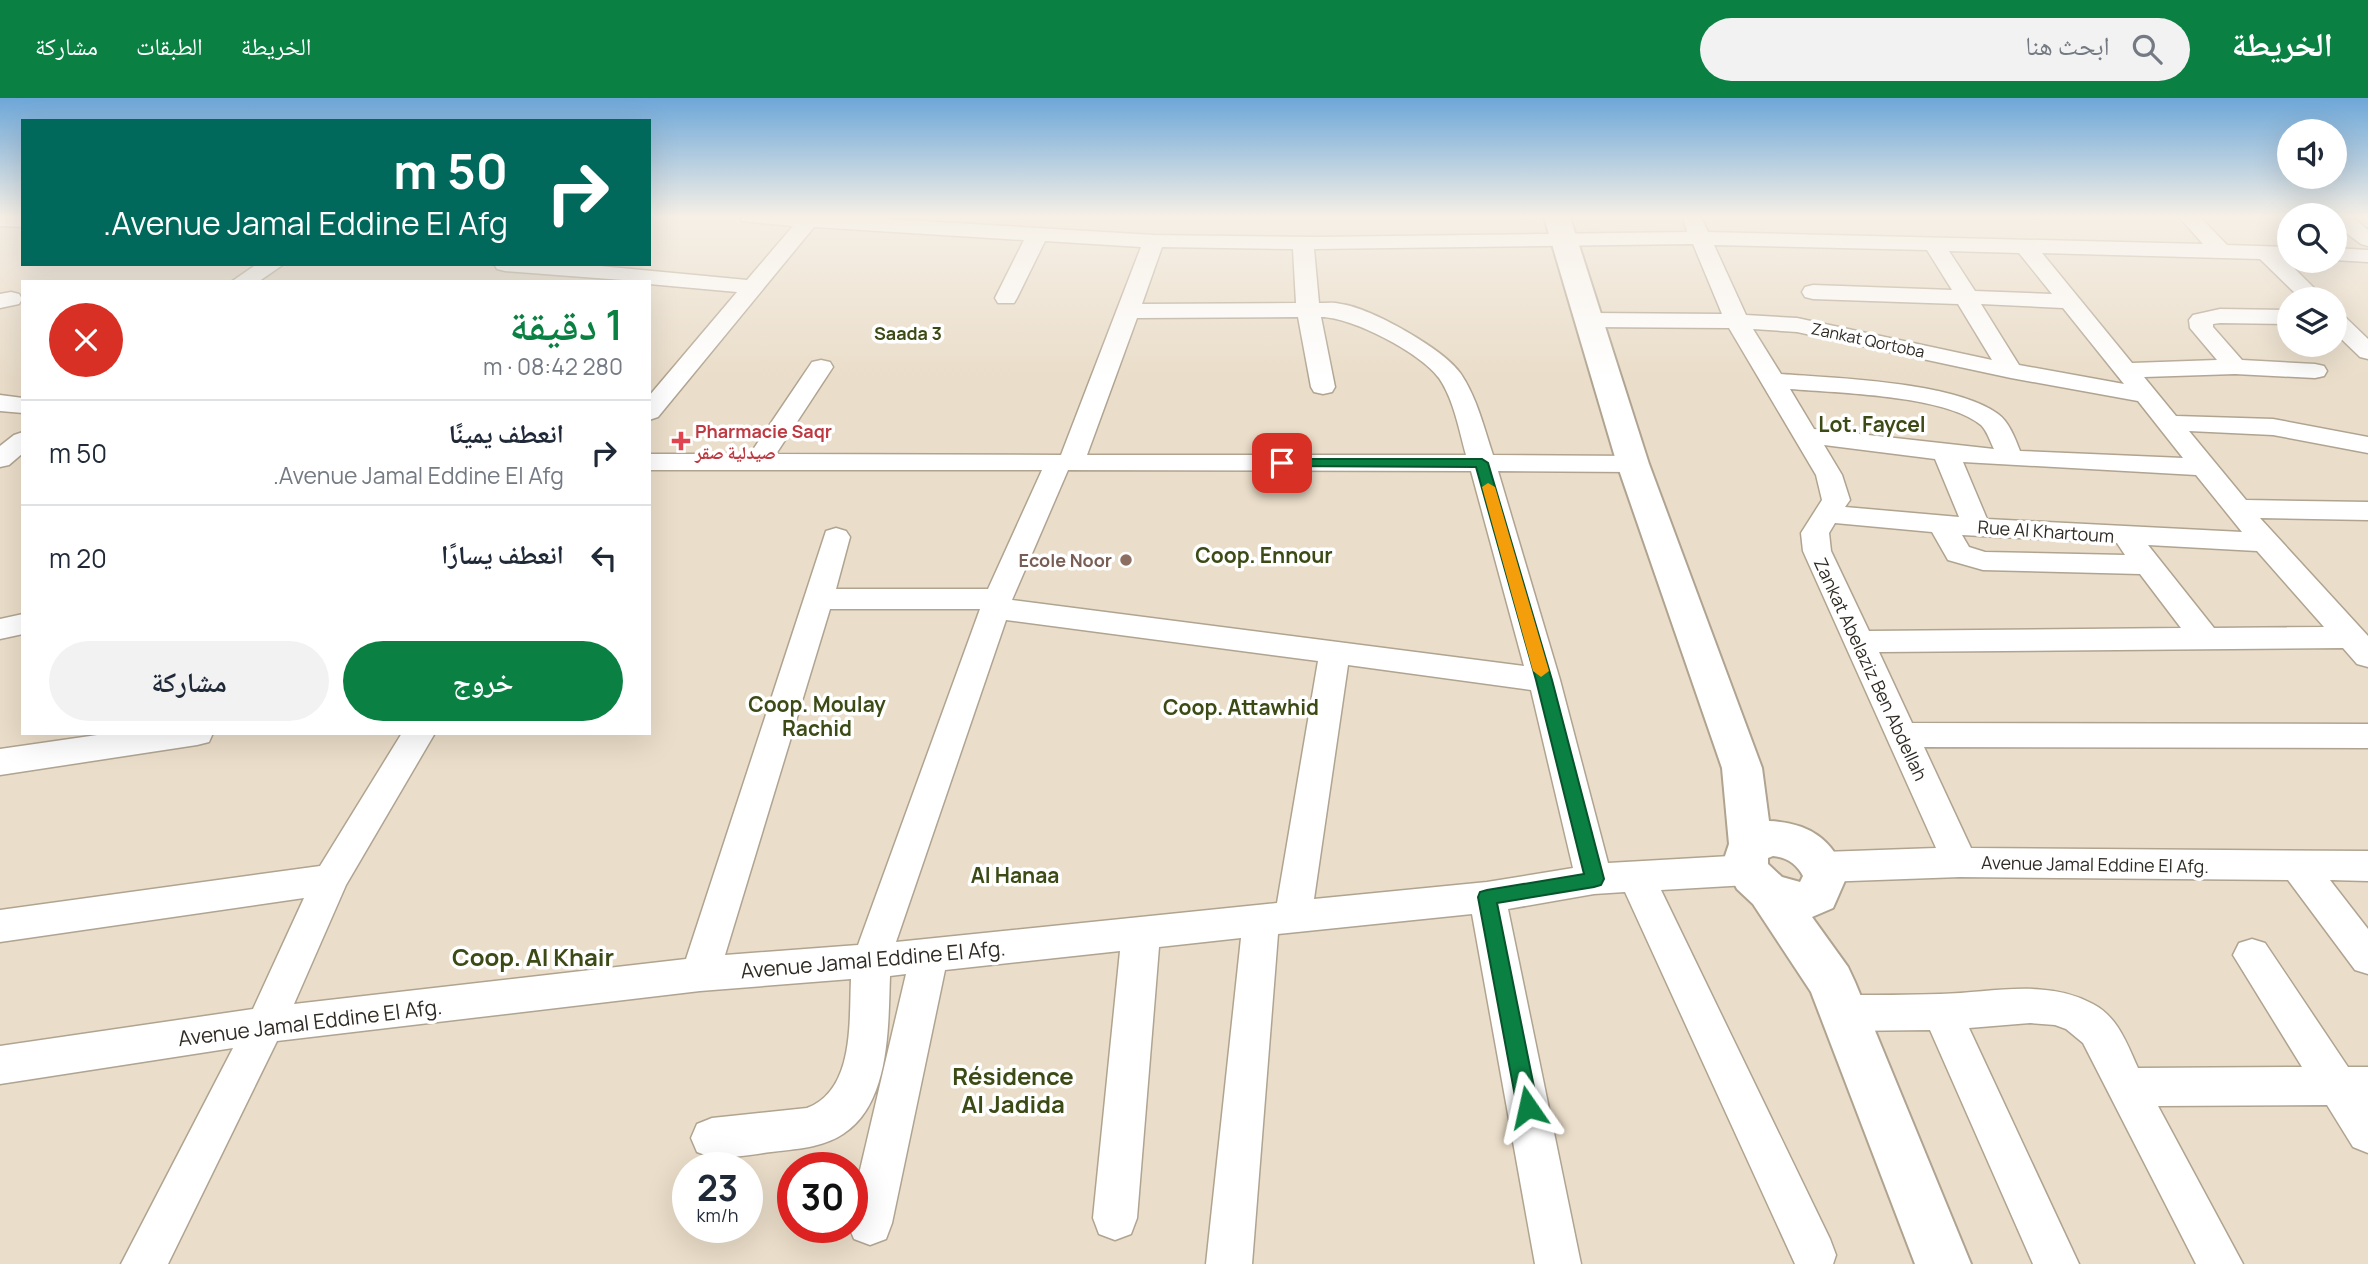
<!DOCTYPE html>
<html lang="ar">
<head>
<meta charset="utf-8">
<style>
	:root { --surface:#fff; --page:#f2f2f3; --text:#1f2937; --muted:#747a83; --line:#e0e1e3; --accent:#0b8043 }
	body { margin:0; font-family:Manrope,"Noto Naskh Arabic",sans-serif; background:var(--page); color:var(--text); direction:rtl; height:100vh; display:flex; flex-direction:column; font-size:26px; white-space:nowrap }
	* { box-sizing:border-box; margin:0 }
	p { font-size:23px; color:var(--muted) }
	.icon { flex:none; width:38px; height:38px; fill:none; stroke:currentColor; stroke-width:2; stroke-linecap:round; stroke-linejoin:round }
	.map { position:relative; flex:1; overflow:hidden; direction:ltr }
	.side { position:absolute; left:21px; top:182px; width:630px; height:455px; display:flex; flex-direction:column; background:var(--surface); border-radius:0px; box-shadow:0 7px 28px #0002; direction:rtl }
	.side>* { flex:none }
	.banner { position:absolute; left:21px; top:21px; width:630px; height:147px; border-radius:0px; box-shadow:0 7px 28px #0002; direction:rtl; background:#00695c; color:#fff; overflow:hidden }
	.tools { position:absolute; left:2277px; top:21px; display:grid; gap:14px }
	.tools a { display:grid; place-items:center; width:70px; height:70px; border-radius:50%; background:var(--surface); box-shadow:0 7px 28px #0002; font-size:35px }
	.speed { position:absolute; left:672px; top:1054px; display:flex; gap:14px; font-size:35px; font-weight:700; text-align:center }
	.speed>* { display:grid; place-content:center; width:91px; height:91px; border-radius:50%; background:var(--surface); box-shadow:0 7px 28px #0002; line-height:1 }
	.speed small { font-size:18px; font-weight:400 }
	.speed .limit { border:10px solid #d22; background:#fff; color:#111 }
	.pin { position:absolute; display:grid; place-items:center; width:60px; height:60px; color:#fff; margin:-30px; border-radius:14px; box-shadow:0 4px 10px #0006 }
	.me { position:absolute; width:77px; margin:-38px; rotate:349deg; stroke-linejoin:round; filter:drop-shadow(0 0 5px #0008) }
	.turn { display:flex; align-items:center; gap:24px; height:147px; padding:0 28px; font-size:32px }
	.turn .icon { width:91px; height:91px; stroke-width:2.5 }
	.turn b { display:block; font-size:49px; line-height:60px }
	.round { display:grid; place-items:center; flex:none; width:74px; height:74px; border-radius:37px; background:var(--page) }
	.overview { display:flex; align-items:center; justify-content:space-between; height:119px; padding:0 28px }
	h1 { font-size:42px; font-weight:600; line-height:52px; color:var(--accent) }
	.action { display:flex; gap:14px; margin-top:auto; padding:14px 28px }
	.action a { flex:1; height:80px; border-radius:42px; background:var(--accent); color:#fff; font-size:28px; font-weight:600; line-height:80px; text-align:center }
	.action a+a { background:var(--page); color:var(--text) }
	ul { padding:0; list-style:none }
	li { display:flex; align-items:center; gap:21px; height:105px; padding:0 28px; border-top:2px solid var(--line) }
	li div { flex:1 }
	li b { display:block; font-size:26px }
	li em { font-style:normal }
	header { display:flex; align-items:center; gap:42px; box-sizing:border-box; height:98px; padding:0 35px; background:var(--accent); color:#fff }
	header strong { font-size:33px }
	nav { display:flex; gap:38px; margin-inline-start:auto; font-size:24px }
	.search { width:490px; height:63px; background:var(--page); display:flex; align-items:center; gap:18px; box-sizing:border-box; padding:0 24px; border-radius:38px; color:var(--muted); font-size:26px }
	.map>svg:first-child { display:block }
</style>
</head>
<body>
<header>
<strong>الخريطة</strong>
<div class="search"><svg class="icon" aria-label="search" viewBox="0 0 24 24"><circle cx="10" cy="10" r="6"/><path d="M15 15l6 6"/></svg>ابحث هنا</div>
<nav><a>الخريطة</a><a>الطبقات</a><a>مشاركة</a></nav>
</header>
<div class="map">
<svg width="2368" height="1166" viewBox="0 0 2368 1166">
	<rect width="100%" height="100%" fill="#eaddc9"/>
	<g fill="none" stroke-linecap="round" stroke-linejoin="round">
		<defs>
			<g id="minor">
				<polygon points="0,119 23,119 23,129 0,128"/>
				<path d="M739,119H853L1154,137L1316,139L1687,134L1683,119H1701L1708,134L2203,146L2179,119H2200L2227,147L2289,149V161H2285L2325,201H2301L2260,161L2042,155L2132,265L2217,262L2190,230L2189,222L2193,217L2220,211L2289,212V226L2220,225L2213,226V229L2242,262L2315,266L2324,268L2327,273L2324,278L2315,280L2235,276L2144,279L2176,318L2273,321L2368,339V355L2273,337L2189,333L2246,402L2368,404V422L2260,420L2368,538V569L2357,566L2343,550L1879,554L1912,625L2368,626V650L1924,649L1971,750L2368,753V783L2330,782L2368,831V876L2355,872L2288,782L1960,779L1823,784L1810,779L1805,769L1810,759L1823,754L1936,750L1803,453L1801,435L1822,402L1816,377L1729,230L1589,229L1581,227L1577,222L1581,217L1589,215L1722,216L1693,146L1314,151L1319,205C1326,205 1334,204 1341,206C1371,210 1444,251 1461,276C1477,300 1484,330 1493,357L1633,358L1642,360L1646,366L1642,372L1633,374L1498,373L1560,582L1608,765L1748,757L1761,762L1766,772L1761,782L1748,787L1661,792L1830,1141L1836,1157L1833,1166H1795L1625,794L1594,796L1508,811L1581,1166H1535L1472,816L1278,836L1252,1166H1206L1241,840L1159,849L1137,1120L1131,1136L1115,1142L1099,1136L1093,1120L1120,853L945,872L892,1125L886,1141L870,1147L854,1141L849,1129H852V1106L906,876L890,878C888,927 891,1005 843,1036C822,1050 795,1051 771,1054C746,1057 720,1064 697,1054L691,1040L697,1026L712,1020L807,1010C855,992 849,922 851,881L700,893L277,943L168,1166H121L233,950L0,986V948L253,911L304,800L0,844V812L320,768L402,635H435L346,787L294,906L686,861L826,433L836,430L846,433L850,439L836,491H988L1042,372H649V356H750L812,264L821,262L830,264L833,269L776,356L1061,357L1141,149L1045,143L1017,200L1014,205H998L995,200L1024,142L814,129L658,319L649,322V298L737,194L649,186V184L505,173L497,171L494,166H579L747,182L793,128L742,123ZM1714,147L1927,152L1952,192L1813,187L1805,189L1802,194L1805,199L1813,201L1958,206L1992,262L1797,220L1746,217ZM1162,149L1293,151L1296,205L1142,206ZM1949,153L2019,155L2052,196L1975,193ZM1981,206L2063,210L2124,286L2019,267ZM1298,219L1311,289L1314,294L1323,296L1332,294L1335,289L1321,219C1352,219 1421,255 1439,280C1454,302 1459,332 1466,357H1087L1137,220ZM1753,231L1797,234L2011,280L2138,303L2183,360L2020,353C2015,340 2009,324 1998,316C1955,284 1835,280 1781,276ZM1790,291C1838,295 1944,297 1981,327C1987,333 1990,343 1994,351L1814,331ZM1824,347L1935,361L1959,419L1845,409L1850,402L1842,377ZM1963,364L2196,377L2242,434L1987,421ZM1068,372L1471,373L1524,568L1012,502ZM1835,425L1932,434L1948,462L1983,472L2140,476L2181,530L1869,533L1831,453L1829,435ZM1962,437L2117,445L2125,457L1985,454L1969,449ZM2148,447L2257,453L2324,529L2214,530ZM830,511H980L858,847L725,857ZM1006,522L1318,563L1277,805L896,844ZM1348,567L1531,592L1573,770L1487,784L1314,801Z"/>
				<polygon points="2334,119 2352,119 2368,132 2368,148 2361,146 2334,126"/>
				<polygon points="2334,150 2368,152 2368,164 2334,162"/>
				<polygon points="257,166 284,166 258,184 231,184"/>
				<polygon points="11,194 19,196 22,201 19,206 0,210 0,196"/>
				<polygon points="2334,214 2342,216 2368,241 2368,261 2360,259 2334,234"/>
				<polygon points="0,297 23,300 23,315 0,313"/>
				<polygon points="23,334 23,355 9,367 0,369 0,348 14,337"/>
				<polygon points="23,516 23,536 0,541 0,521"/>
				<polygon points="111,635 213,635 209,644 197,647 0,677 0,651"/>
				<path d="M2252,841L2265,845L2348,969H2368V1055L2353,1049L2327,1007L2158,1008L2243,1166H2196L2083,945L2066,931L2055,927L2030,925L1969,930L2079,1166H2033L1930,932L1844,933L1830,927L1824,915L1830,903L1844,897C1876,897 1908,897 1940,896C1990,895 2046,880 2093,906C2118,919 2127,946 2138,970L2302,969L2233,857L2239,845Z"/>
			</g>
			<path id="tertiary" d="M1544,119H1570L1649,366L1762,670L1769,723C1810,725 1832,741 1847,778L1833,810L1812,819L1848,869L1855,884L1971,1166H1915L1811,894L1753,806L1737,791L1723,764L1729,746L1722,670L1617,366ZM1773,758C1786,759 1797,766 1803,778L1800,784L1782,779L1768,766V760Z"/>
		</defs>
		<use href="#minor" stroke="#b0a491" stroke-width="3"/>
		<use href="#tertiary" stroke="#b0a491" stroke-width="4"/>
		<use href="#minor" fill="#fff" fill-rule="evenodd"/>
		<use href="#tertiary" fill="#fff" fill-rule="evenodd"/>
	</g>
	<linearGradient id="sky" x2="0" y2="1"><stop stop-color="#6da7d8"/><stop offset="0.42" stop-color="#f6f0e7"/><stop offset="1" stop-color="#f6f0e7" stop-opacity="0"/></linearGradient>
	<rect width="2368" height="282" fill="url(#sky)"/>
	<polygon fill="#0b8043" stroke="#07532c" stroke-width="2" points="1282,361 1482,361 1488,365 1552,582 1604,781 1601,787 1594,789 1497,805 1538,1009 1535,1016 1528,1019 1520,1016 1517,1009 1478,799 1480,794 1487,792 1584,776 1536,582 1476,369 1277,368 1277,362"/>
	<polygon fill="#f59e0b" points="1488,385 1495,389 1549,573 1541,579 1533,573 1482,389"/>
	<path fill="#e0444e" stroke="#fff" stroke-width="2.5" d="M677.5 332.5h7v7h7v7h-7v7h-7v-7h-7v-7h7z"/>
	<circle fill="#8d6e63" stroke="#fff" stroke-width="2.5" cx="1126" cy="462" r="7"/>
	<g text-anchor="middle" dominant-baseline="central" stroke-width="7" stroke-linejoin="round" paint-order="stroke">
		<g font-size="16" fill="#302b24" stroke="#fff">
			<text transform="translate(1868 242) rotate(12)">Zankat Qortoba</text>
		</g>
		<g font-size="18" font-weight="bold" fill="#3c4b15" stroke="#fff">
			<text x="908" y="235">Saada 3</text>
		</g>
		<g font-size="18" font-weight="bold" fill="#be3a42" stroke="#fff" text-anchor="start">
			<text x="695" y="333">Pharmacie Saqr<tspan x="695" dy="21">صيدلية صقر</tspan></text>
		</g>
		<g font-size="18" fill="#302b24" stroke="#fff">
			<text transform="translate(2046 433) rotate(4)">Rue Al Khartoum</text>
			<text transform="translate(1871 571) rotate(65)">Zankat Abelaziz Ben Abdellah</text>
			<text transform="translate(2095 766) rotate(1)">Avenue Jamal Eddine El Afg.</text>
		</g>
		<g font-size="18" font-weight="bold" fill="#785e54" stroke="#fff" text-anchor="end">
			<text x="1112" y="462">Ecole Noor</text>
		</g>
		<g font-size="21" font-weight="bold" fill="#3c4b15" stroke="#fff">
			<text x="1872" y="326">Lot. Faycel</text>
			<text x="1264" y="457">Coop. Ennour</text>
			<text x="817" y="606">Coop. Moulay<tspan x="817" dy="24">Rachid</tspan></text>
			<text x="1241" y="609">Coop. Attawhid</text>
			<text x="1015" y="777">Al Hanaa</text>
		</g>
		<g font-size="21" fill="#302b24" stroke="#fff">
			<text transform="translate(873 861) rotate(-5)">Avenue Jamal Eddine El Afg.</text>
			<text transform="translate(310 924) rotate(-7)">Avenue Jamal Eddine El Afg.</text>
		</g>
		<g font-size="24" font-weight="bold" fill="#3c4b15" stroke="#fff">
			<text x="533" y="858">Coop. Al Khair</text>
			<text x="1013" y="977">Résidence<tspan x="1013" dy="28">Al Jadida</tspan></text>
		</g>
	</g>
</svg>
<div class="tools">
<a><svg class="icon" aria-label="sound" viewBox="0 0 24 24"><path d="M4 9h4l5-4v14l-5-4H4zM17 9q2 3 0 6"/></svg></a>
<a><svg class="icon" aria-label="search" viewBox="0 0 24 24"><circle cx="10" cy="10" r="6"/><path d="M15 15l6 6"/></svg></a>
<a><svg class="icon" aria-label="layers" viewBox="0 0 24 24"><path d="M12 4l9 5-9 5-9-5zM3 14l9 5 9-5"/></svg></a>
</div>
<div class="speed"><div>23<small>km/h</small></div><div class="limit">30</div></div>
<div class="pin" style="left:1282px;top:365px;background:#d93025"><svg class="icon" aria-label="arrive" viewBox="0 0 24 24"><path d="M6 21V4h12l-3 4 3 4H6"/></svg></div>
<svg class="me" style="left:1528px;top:1009px" viewBox="-20 -20 40 40"><path d="M0-17L14 15 0 8-14 15z" fill="#0b8043" stroke="#fff" stroke-width="4"/></svg>
<div class="banner">
<div class="turn"><svg class="icon" aria-label="right" viewBox="0 0 24 24"><path d="M7 20v-9h11M14 6l5 5-5 5"/></svg><div><b>50 m</b>Avenue Jamal Eddine El Afg.</div></div>
</div>
<section class="side">
<div class="overview"><div><h1>1 دقيقة</h1><p>280 m · 08:42</p></div><a class="round" style="background:#d93025;color:#fff"><svg class="icon" aria-label="close" viewBox="0 0 24 24"><path d="M6 6l12 12M18 6L6 18"/></svg></a></div>
<ul>
<li><svg class="icon" aria-label="right" viewBox="0 0 24 24"><path d="M7 20v-9h11M14 6l5 5-5 5"/></svg><div><b>انعطف يمينًا</b><p>Avenue Jamal Eddine El Afg.</p></div><em>50 m</em></li>
<li><svg class="icon" aria-label="left" viewBox="0 0 24 24"><path d="M17 20v-9H6M10 6l-5 5 5 5"/></svg><div><b>انعطف يسارًا</b></div><em>20 m</em></li>
</ul>
<div class="action"><a>خروج</a><a>مشاركة</a></div>
</section>
</div>
</body>
</html>
